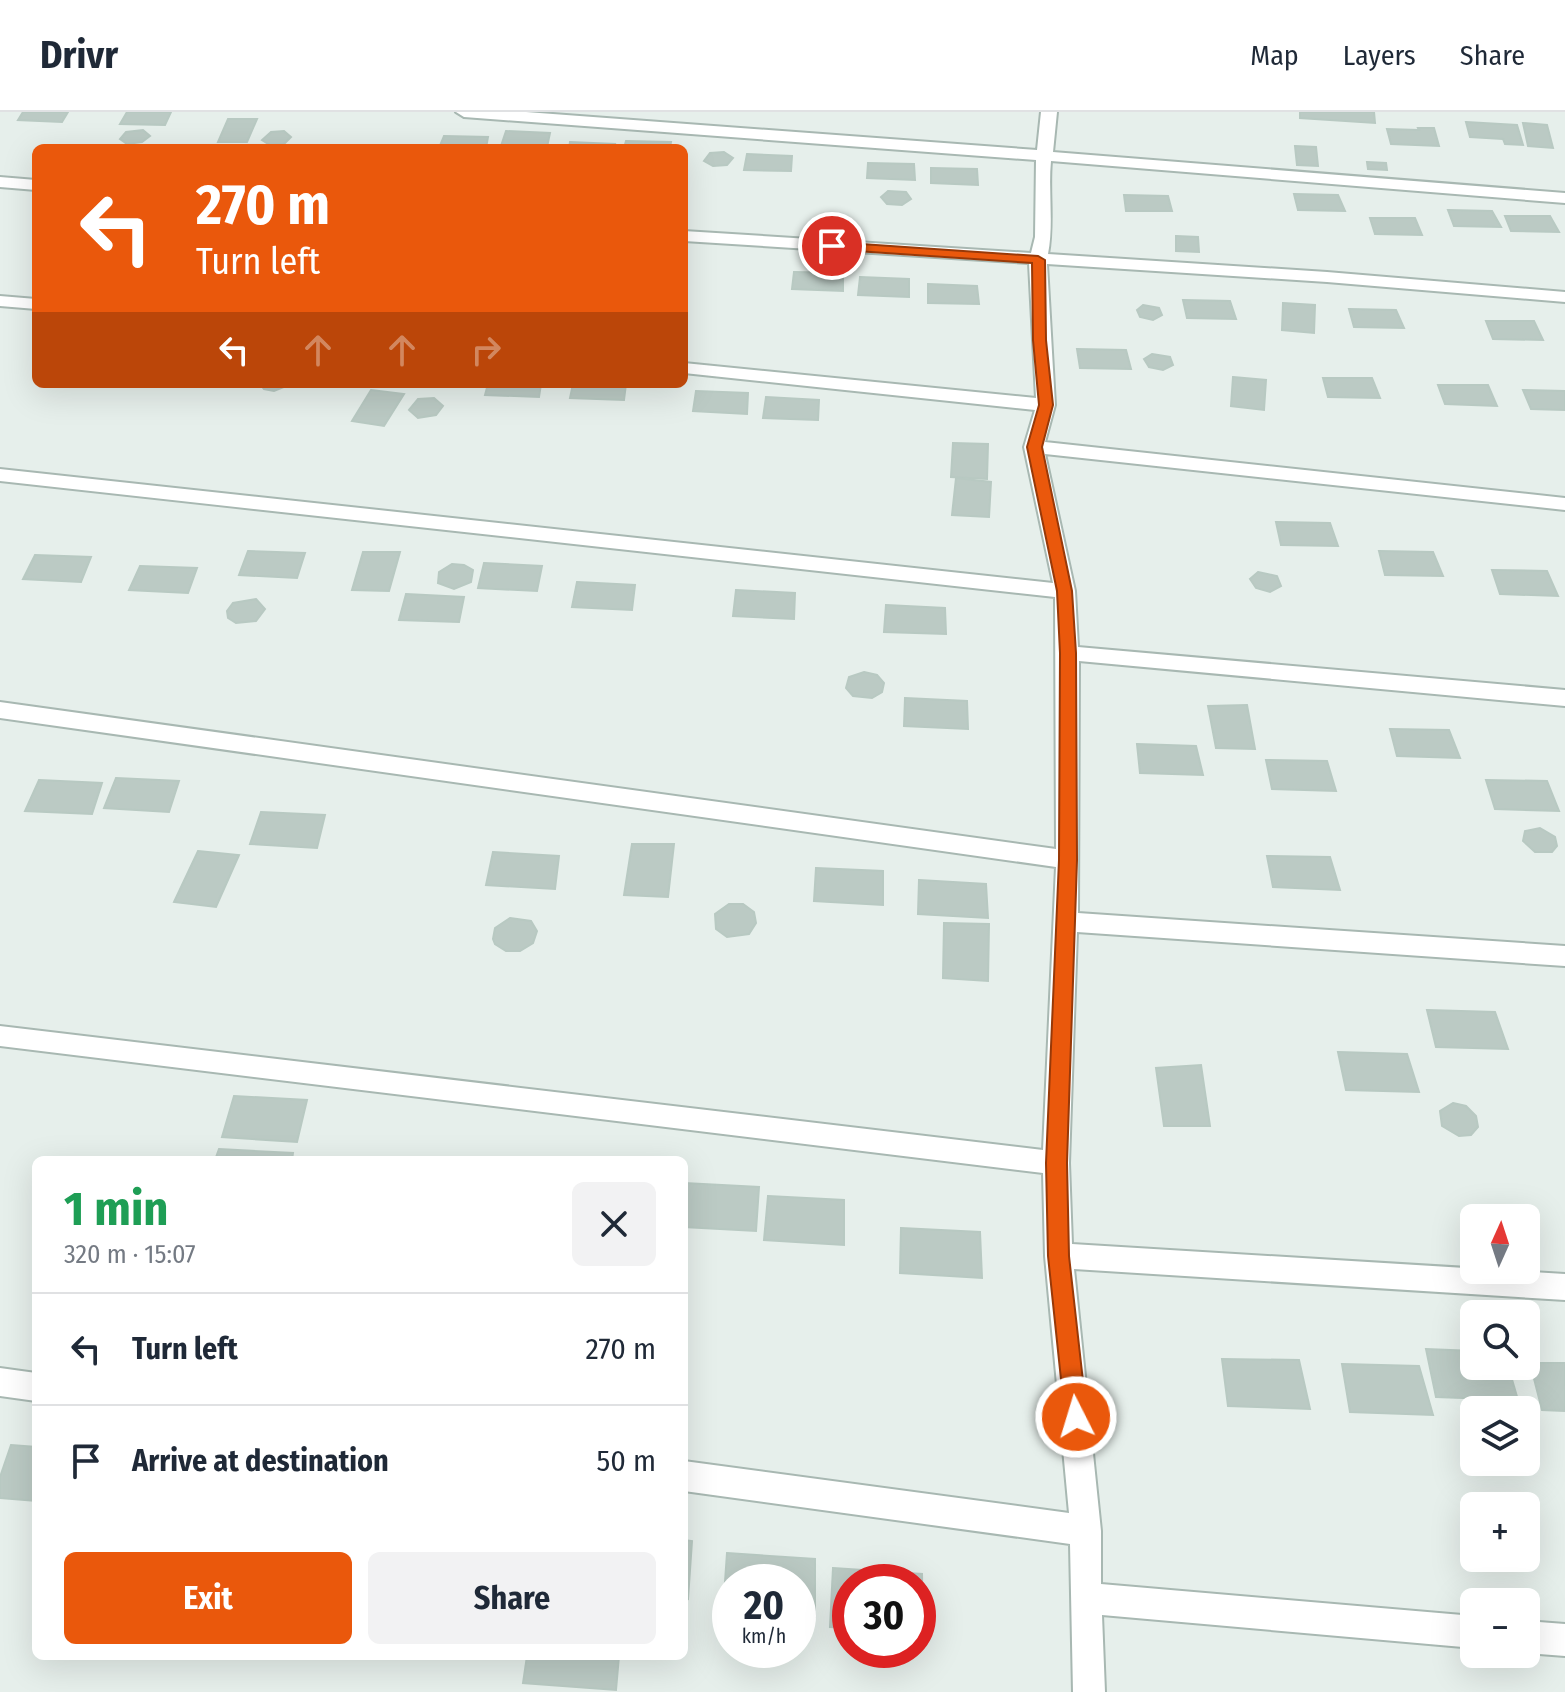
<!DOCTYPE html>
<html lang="en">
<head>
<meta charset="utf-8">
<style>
	:root { --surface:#fff; --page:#f2f2f3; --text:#1f2937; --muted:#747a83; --line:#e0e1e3; --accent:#ea580c }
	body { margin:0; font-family:"Fira Sans Condensed",sans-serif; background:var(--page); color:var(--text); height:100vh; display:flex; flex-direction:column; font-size:30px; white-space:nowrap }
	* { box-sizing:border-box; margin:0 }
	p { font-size:26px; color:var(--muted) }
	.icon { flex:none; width:44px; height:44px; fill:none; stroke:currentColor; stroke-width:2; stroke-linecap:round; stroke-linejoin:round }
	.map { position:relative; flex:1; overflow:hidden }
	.sheet { position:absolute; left:32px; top:1044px; width:656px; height:504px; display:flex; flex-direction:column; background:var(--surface); border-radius:12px; box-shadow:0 8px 32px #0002 }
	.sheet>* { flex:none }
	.top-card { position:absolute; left:32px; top:32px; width:656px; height:244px; border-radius:12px; box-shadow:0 8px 32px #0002; background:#ea580c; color:#fff; overflow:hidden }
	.needle { width:52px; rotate:3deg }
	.fabs { position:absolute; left:1460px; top:1092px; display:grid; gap:16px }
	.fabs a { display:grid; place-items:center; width:80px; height:80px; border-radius:12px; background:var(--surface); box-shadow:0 8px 32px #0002; font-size:40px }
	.speed { position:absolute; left:712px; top:1452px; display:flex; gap:16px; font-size:40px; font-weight:700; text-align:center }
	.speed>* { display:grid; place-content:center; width:104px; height:104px; border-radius:50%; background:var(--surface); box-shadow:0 8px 32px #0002; line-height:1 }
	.speed small { font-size:20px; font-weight:400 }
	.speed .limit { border:12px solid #d22; background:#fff; color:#111 }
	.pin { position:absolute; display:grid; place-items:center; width:68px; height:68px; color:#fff; margin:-34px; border:4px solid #fff; border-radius:50%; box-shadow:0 2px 8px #0007 }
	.me { position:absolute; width:88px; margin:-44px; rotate:355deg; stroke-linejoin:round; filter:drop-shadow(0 0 6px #0008) }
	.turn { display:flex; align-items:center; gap:28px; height:168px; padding:0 32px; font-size:36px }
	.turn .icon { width:104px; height:104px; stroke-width:2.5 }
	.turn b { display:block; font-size:56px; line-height:68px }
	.lanes { display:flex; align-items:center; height:76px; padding:0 32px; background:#0003; justify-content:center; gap:40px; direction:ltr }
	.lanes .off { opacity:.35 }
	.round { display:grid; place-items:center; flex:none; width:84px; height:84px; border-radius:12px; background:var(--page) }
	.summary { display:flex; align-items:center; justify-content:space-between; height:136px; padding:0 32px }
	h1 { font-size:48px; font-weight:700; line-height:60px; color:#1e9e55 }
	.cta { display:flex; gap:16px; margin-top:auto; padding:16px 32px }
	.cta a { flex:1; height:92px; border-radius:12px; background:var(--accent); color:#fff; font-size:32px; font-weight:700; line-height:92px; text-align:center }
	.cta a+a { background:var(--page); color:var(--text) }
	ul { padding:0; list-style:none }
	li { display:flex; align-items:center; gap:24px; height:112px; padding:0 32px; border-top:2px solid var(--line) }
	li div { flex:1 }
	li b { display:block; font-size:30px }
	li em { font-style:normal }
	header { display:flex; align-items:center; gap:48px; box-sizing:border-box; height:112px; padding:0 40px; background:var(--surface); border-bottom:2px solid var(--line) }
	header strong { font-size:38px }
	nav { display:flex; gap:44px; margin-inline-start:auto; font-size:28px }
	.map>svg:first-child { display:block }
</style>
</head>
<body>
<header>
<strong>Drivr</strong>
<nav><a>Map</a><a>Layers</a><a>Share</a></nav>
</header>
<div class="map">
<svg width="1565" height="1580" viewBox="0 0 1565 1580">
	<rect width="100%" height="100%" fill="#e6efeb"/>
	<g fill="#bbcac4" stroke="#b8c9c2" stroke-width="2">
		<polygon points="23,0 68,0 62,10 18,8"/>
		<polygon points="127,0 171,0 165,13 120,12"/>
		<polygon points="1300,0 1374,0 1375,11 1300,6"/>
		<polygon points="228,7 257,7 247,30 218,30"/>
		<polygon points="1466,10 1517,13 1523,33 1505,32 1503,27 1470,25"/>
		<polygon points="1523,11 1547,13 1553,36 1528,34"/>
		<polygon points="1418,16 1434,16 1439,34 1391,32 1387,17 1419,18"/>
		<polygon points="143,18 150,24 142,30 127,32 120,27 126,20"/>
		<polygon points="284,19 291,25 284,32 270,33 262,28 271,20"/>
		<polygon points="506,19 550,21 547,35 501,34"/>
		<polygon points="444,24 488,25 486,36 439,36"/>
		<polygon points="626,29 671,30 670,36 624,36"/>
		<polygon points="570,30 615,32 614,36 569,36"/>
		<polygon points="1295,34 1316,35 1318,54 1297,53"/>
		<polygon points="724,40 733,46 727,53 713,54 704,49 710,41"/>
		<polygon points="747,42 792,44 791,59 744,58"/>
		<polygon points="1367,50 1386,51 1387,58 1368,57"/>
		<polygon points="868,51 914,52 915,68 867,66"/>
		<polygon points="931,56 977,57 978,73 931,71"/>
		<polygon points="888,79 906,80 911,87 902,93 887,92 881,85"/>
		<polygon points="1294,82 1338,83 1345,99 1298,98"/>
		<polygon points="1124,83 1168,84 1172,99 1126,99"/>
		<polygon points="1448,98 1492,99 1501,115 1454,114"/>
		<polygon points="1505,104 1550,104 1559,120 1511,119"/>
		<polygon points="1370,106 1415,106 1422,123 1375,122"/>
		<polygon points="1176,124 1198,125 1199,140 1176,139"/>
		<polygon points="794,160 843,161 843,179 792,177"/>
		<polygon points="860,165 909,167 909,185 858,183"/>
		<polygon points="928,172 977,174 979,192 928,191"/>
		<polygon points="1183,188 1230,189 1236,207 1187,206"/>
		<polygon points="1283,191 1315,193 1314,221 1282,218"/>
		<polygon points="1143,193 1159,196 1162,203 1153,208 1140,205 1137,198"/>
		<polygon points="1349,197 1396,198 1404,216 1354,215"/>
		<polygon points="1486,209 1534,209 1543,228 1493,227"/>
		<polygon points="1077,237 1126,238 1131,257 1080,256"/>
		<polygon points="1152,242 1170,245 1173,253 1163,258 1149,255 1144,247"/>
		<polygon points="1233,265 1266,268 1264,298 1231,294"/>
		<polygon points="1323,266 1372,266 1380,286 1328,285"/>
		<polygon points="260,272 291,272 274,279 264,277"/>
		<polygon points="488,272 541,272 539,285 485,283"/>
		<polygon points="573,272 626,272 624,288 570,286"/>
		<polygon points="1438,273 1488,273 1497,294 1445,292"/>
		<polygon points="371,278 404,282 384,314 352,309"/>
		<polygon points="1523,278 1565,279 1565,298 1531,297"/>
		<polygon points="696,279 748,281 747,302 693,299"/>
		<polygon points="766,285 819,288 818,308 763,306"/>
		<polygon points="434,286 443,294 436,303 418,306 409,298 418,287"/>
		<polygon points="953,331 988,332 987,367 951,365"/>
		<polygon points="956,366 991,370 989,405 952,403"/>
		<polygon points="1276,410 1330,411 1338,434 1281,433"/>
		<polygon points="248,439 305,441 297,466 239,463"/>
		<polygon points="1379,439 1433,440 1443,464 1385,463"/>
		<polygon points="363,440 400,440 389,479 352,478"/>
		<polygon points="35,443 91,445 81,470 23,467"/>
		<polygon points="484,451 542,454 537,479 478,476"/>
		<polygon points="452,452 464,453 473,458 471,470 454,477 438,471 439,460"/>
		<polygon points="140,454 197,456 188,481 129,478"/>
		<polygon points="1492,458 1547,459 1558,484 1500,482"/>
		<polygon points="1258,460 1277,464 1281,474 1270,480 1256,476 1250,467"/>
		<polygon points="577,470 635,473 632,498 572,495"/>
		<polygon points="736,478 795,481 794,507 733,504"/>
		<polygon points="406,482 464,485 459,510 399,508"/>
		<polygon points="256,487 265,497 256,509 236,511 228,506 227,499 233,491"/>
		<polygon points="886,493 945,496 946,522 884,520"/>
		<polygon points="864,560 877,563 884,571 882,580 872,586 853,584 846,576 849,565"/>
		<polygon points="905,586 967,589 968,617 904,614"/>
		<polygon points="1247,593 1255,637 1216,636 1208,594"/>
		<polygon points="1390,617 1449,618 1460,646 1397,644"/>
		<polygon points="1137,632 1196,634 1203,663 1140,661"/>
		<polygon points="1266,648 1327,649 1336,679 1272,677"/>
		<polygon points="116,666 179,669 169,700 104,696"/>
		<polygon points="39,668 102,671 92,702 25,699"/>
		<polygon points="1486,668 1547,669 1559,699 1495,697"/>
		<polygon points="261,700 325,703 317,736 250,732"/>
		<polygon points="1540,716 1555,725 1557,734 1552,740 1535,740 1523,729 1525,719"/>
		<polygon points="632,732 674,732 668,785 624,783"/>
		<polygon points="198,739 239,743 216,795 174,790"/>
		<polygon points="493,740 559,744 555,777 486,773"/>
		<polygon points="1267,744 1330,745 1340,778 1273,775"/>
		<polygon points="816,756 883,759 883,793 814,789"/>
		<polygon points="919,768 986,772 988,806 918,802"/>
		<polygon points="729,792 743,792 754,800 756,811 749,822 727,825 716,817 715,802"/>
		<polygon points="510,806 531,809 537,819 533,831 520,839 506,839 495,832 493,827 495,816"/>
		<polygon points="944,811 989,812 988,869 943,866"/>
		<polygon points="1427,898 1495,900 1508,937 1436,935"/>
		<polygon points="1338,940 1407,942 1419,980 1346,978"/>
		<polygon points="1201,953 1210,1014 1164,1014 1156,956"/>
		<polygon points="234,984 307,988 297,1030 222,1025"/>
		<polygon points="1453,991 1466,994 1476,1004 1478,1015 1471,1023 1459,1024 1442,1014 1440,999"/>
		<polygon points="219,1037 293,1041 292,1048 215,1048"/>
		<polygon points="684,1071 759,1075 756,1119 684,1115"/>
		<polygon points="768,1084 844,1088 844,1133 764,1128"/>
		<polygon points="901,1116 980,1120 982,1166 900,1161"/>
		<polygon points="1426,1237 1474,1239 1474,1254 1508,1254 1518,1288 1436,1285"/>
		<polygon points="1222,1247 1299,1248 1310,1297 1228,1294"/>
		<polygon points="1530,1251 1565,1251 1565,1299 1542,1298"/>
		<polygon points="1342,1252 1419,1254 1433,1303 1350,1300"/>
		<polygon points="11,1333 36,1335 36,1389 0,1386 0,1365"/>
		<polygon points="684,1428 692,1429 688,1487 684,1486"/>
		<polygon points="727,1441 815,1447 815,1505 798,1504 798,1470 730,1470 730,1499 723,1499"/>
		<polygon points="833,1456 922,1462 923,1521 918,1520 918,1470 850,1470 850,1516 830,1515"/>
		<polygon points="527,1544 619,1544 616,1578 523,1571"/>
	</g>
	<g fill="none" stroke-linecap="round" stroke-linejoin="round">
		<defs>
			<g id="minor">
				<path d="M456,0H526L1037,38L1041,0H1057L1053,40L1565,81V91L1051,49C1048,80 1054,111 1048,142L1327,160L1565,180V190L1327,170L1047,152L1055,293L1045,330L1565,386V398L1045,342L1075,479L1078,535L1565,578V594L1079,549L1078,801L1565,834V854L1077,820L1069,1051L1072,1132L1565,1162V1188L1074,1157L1101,1419V1472L1474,1504V1536L1102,1503L1105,1580H1073L1070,1432L684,1379V1349L1069,1401L1045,1144L1043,1061L0,934V914L1043,1038L1056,755L0,606V590L1056,737L1055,485L0,369V357L1053,471L1024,335L1035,298L684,261V251L1036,286L1029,151L684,129V119L1031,141L1035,125L1036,48L464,5Z"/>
				<polygon points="0,65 36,68 36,78 0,75"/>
				<polygon points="0,184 36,187 36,197 0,194"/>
				<polygon points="0,1256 36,1261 36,1289 0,1284"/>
				<polygon points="1526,1509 1565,1512 1565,1544 1526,1541"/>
			</g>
		</defs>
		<use href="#minor" stroke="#a8b8b2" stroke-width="4"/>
		<use href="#minor" fill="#fff" fill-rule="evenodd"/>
	</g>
	<polygon fill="#ea580c" stroke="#983908" stroke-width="2" points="832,130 1038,144 1045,148 1046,228 1053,293 1042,335 1072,479 1076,541 1077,748 1067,1051 1069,1144 1087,1305 1084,1313 1076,1316 1068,1313 1065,1305 1048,1144 1046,1051 1059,748 1060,541 1057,479 1027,335 1039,293 1033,228 1032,151 827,137 827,131"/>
</svg>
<div class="fabs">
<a><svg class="needle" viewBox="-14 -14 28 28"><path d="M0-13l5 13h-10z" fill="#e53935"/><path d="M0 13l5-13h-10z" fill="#747a83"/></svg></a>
<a><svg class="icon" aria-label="search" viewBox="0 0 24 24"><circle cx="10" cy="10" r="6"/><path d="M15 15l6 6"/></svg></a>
<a><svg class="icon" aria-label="layers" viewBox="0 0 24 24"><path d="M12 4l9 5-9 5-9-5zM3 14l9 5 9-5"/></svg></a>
<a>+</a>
<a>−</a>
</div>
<div class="speed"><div>20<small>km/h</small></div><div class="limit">30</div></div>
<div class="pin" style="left:832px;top:134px;background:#d93025"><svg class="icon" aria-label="arrive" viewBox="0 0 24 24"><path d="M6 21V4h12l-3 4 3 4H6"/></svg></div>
<svg class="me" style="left:1076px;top:1305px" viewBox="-20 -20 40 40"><circle r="17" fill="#ea580c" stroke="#fff" stroke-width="3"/><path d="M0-11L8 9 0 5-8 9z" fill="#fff"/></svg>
<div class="top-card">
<div class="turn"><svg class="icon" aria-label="left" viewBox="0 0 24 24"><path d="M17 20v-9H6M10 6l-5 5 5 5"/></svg><div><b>270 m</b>Turn left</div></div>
<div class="lanes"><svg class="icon" aria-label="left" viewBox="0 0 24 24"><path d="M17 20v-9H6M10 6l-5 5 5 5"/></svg><svg class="icon off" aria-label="ahead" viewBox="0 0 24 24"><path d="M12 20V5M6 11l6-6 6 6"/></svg><svg class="icon off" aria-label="ahead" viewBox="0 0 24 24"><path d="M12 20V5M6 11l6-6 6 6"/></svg><svg class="icon off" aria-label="right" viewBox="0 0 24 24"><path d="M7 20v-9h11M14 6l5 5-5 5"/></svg></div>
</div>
<section class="sheet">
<div class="summary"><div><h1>1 min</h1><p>320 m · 15:07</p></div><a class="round"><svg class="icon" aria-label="close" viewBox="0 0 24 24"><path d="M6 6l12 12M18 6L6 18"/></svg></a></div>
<ul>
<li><svg class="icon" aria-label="left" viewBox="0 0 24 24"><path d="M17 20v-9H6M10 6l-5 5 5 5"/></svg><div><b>Turn left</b></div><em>270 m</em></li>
<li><svg class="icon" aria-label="arrive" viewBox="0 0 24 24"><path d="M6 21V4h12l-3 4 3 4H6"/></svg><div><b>Arrive at destination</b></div><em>50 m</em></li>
</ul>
<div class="cta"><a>Exit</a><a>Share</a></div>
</section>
</div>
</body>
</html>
